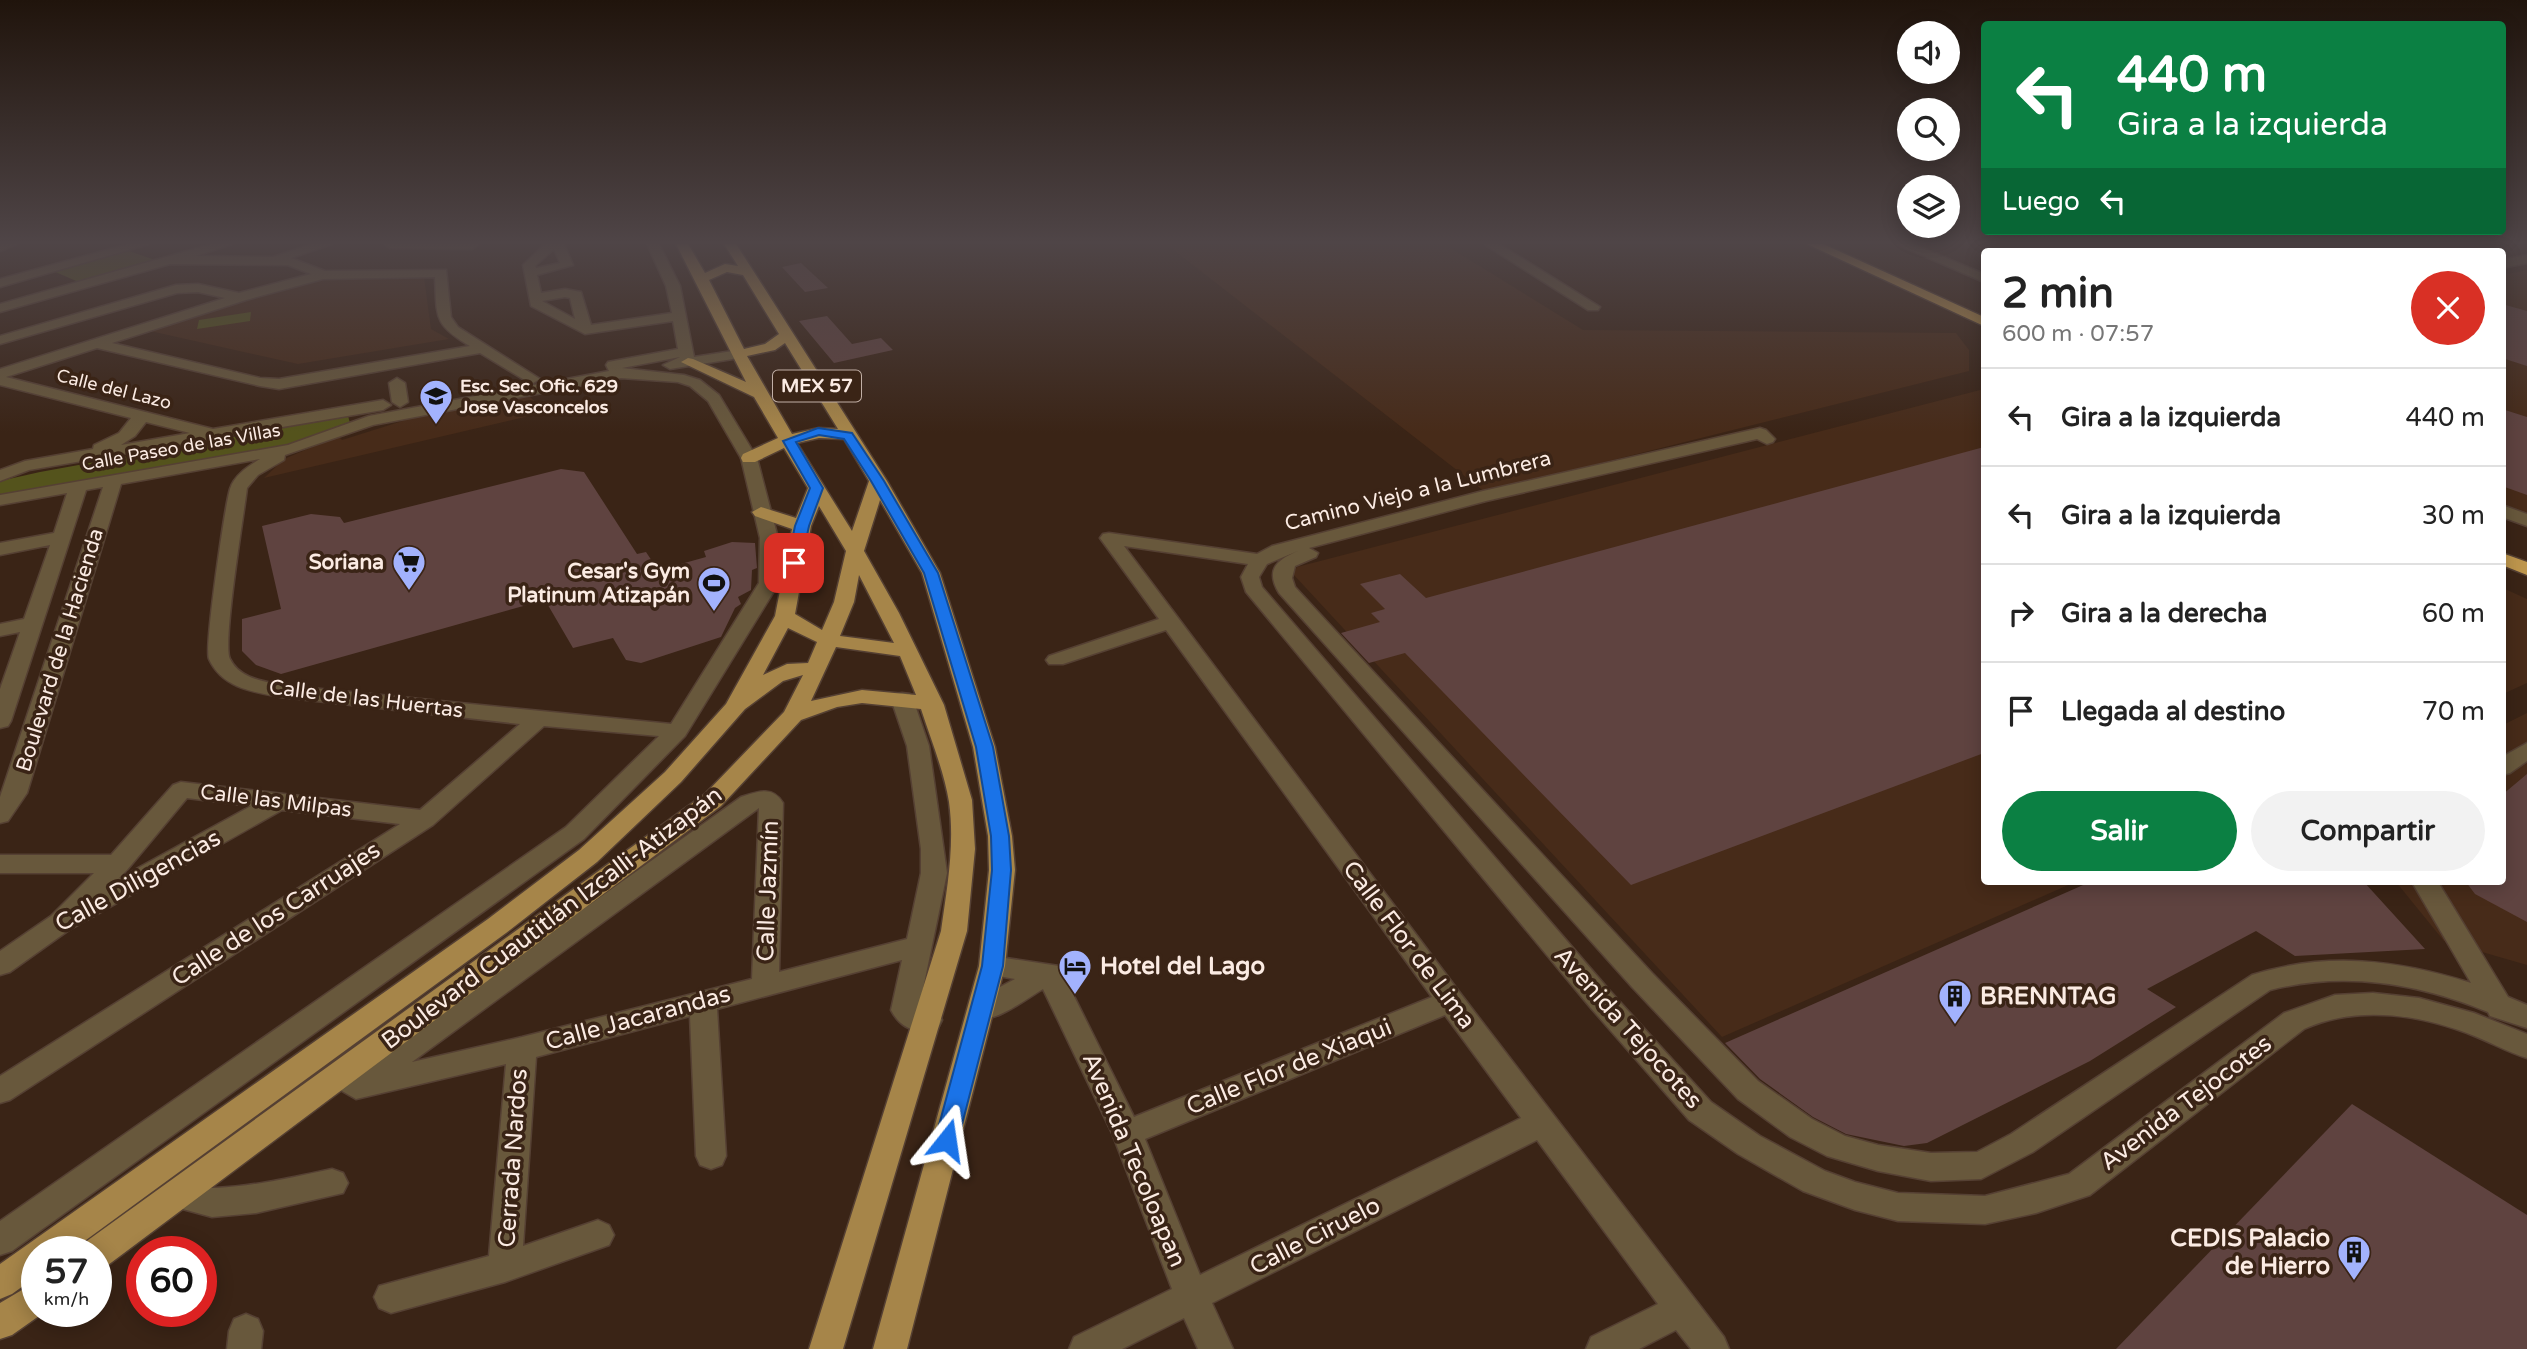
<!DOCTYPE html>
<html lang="es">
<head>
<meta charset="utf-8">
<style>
	:root { --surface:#fff; --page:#f2f2f2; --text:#222; --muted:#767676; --line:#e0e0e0; --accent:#0b8043 }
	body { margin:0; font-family:"Varela Round",sans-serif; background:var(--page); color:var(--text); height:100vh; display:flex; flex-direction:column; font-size:26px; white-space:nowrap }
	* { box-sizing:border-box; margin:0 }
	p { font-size:23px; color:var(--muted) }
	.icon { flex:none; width:38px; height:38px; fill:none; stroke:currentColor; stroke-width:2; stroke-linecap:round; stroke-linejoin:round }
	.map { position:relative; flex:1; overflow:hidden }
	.side { position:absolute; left:1981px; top:248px; width:525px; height:637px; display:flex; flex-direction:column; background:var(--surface); border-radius:7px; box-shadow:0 4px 18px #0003 }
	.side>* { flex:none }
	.hud { position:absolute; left:1981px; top:21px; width:525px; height:214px; border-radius:7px; box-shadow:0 4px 18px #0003; background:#0b8043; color:#fff; overflow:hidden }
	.tools { position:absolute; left:1897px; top:21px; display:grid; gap:14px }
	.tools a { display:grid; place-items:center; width:63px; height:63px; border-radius:50%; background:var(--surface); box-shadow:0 4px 18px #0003; font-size:35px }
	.speed { position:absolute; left:21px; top:1236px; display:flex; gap:14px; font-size:35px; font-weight:700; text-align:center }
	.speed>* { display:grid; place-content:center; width:91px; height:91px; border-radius:50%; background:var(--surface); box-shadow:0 4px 18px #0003; line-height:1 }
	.speed small { font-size:18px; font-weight:400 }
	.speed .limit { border:10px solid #d22; background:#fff; color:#111 }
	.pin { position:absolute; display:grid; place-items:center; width:60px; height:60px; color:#fff; margin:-30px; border-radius:14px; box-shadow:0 4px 10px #0006 }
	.me { position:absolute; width:77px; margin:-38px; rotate:15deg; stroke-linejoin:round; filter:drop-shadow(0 0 5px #0008) }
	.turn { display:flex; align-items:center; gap:24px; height:147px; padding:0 21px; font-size:32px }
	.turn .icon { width:91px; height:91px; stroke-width:2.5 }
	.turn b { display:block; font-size:49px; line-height:60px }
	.then { display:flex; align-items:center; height:66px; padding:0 21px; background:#0003; gap:14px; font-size:26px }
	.round { display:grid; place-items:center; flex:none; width:74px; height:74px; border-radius:37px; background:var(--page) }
	.summary { display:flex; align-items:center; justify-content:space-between; height:119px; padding:0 21px }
	h1 { font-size:42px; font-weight:700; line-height:52px }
	.primary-button { display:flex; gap:14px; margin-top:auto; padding:14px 21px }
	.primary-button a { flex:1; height:80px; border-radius:42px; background:var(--accent); color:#fff; font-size:28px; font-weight:700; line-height:80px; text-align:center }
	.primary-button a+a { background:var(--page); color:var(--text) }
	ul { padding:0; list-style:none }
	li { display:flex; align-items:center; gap:21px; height:98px; padding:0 21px; border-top:2px solid var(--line) }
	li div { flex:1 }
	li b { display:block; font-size:26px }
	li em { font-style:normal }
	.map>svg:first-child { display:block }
</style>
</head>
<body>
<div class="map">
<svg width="2527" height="1349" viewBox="0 0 2527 1349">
	<rect width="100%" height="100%" fill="#3a2416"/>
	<g fill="#472b19">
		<polygon points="1166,244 1444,244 1583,330 1956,333 1969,350 1969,371 1485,492"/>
		<polygon points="2527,270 2527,516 2503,506 2502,275"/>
		<polygon points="424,277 431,329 449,339 298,364 150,331 316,279"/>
		<polygon points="1984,389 1984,882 2075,882 1722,1037 1293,574 1297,567"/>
		<polygon points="529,396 546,412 264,478 284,459 338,436 342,440 412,418"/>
		<polygon points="2503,588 2527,599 2527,683 2503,694"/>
		<polygon points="2527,713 2527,965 2444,941 2396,882 2502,882 2503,725"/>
	</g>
	<g fill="#54531c">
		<polygon points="129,251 158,261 81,283 53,271"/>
		<polygon points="251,312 250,321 197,329 199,320"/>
		<polygon points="348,416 350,423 285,445 0,497 0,481 40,472"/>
	</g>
	<g fill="#5f4340">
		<polygon points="801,263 828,288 805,292 782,267"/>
		<polygon points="2502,304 2527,311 2527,366 2502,358"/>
		<polygon points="827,316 852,344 881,338 893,350 834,363 799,321"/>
		<polygon points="2502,409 2527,417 2527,495 2502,486"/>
		<polygon points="1984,447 1984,753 1631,885 1405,653 1369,663 1341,633 1380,622 1371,613 1385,609 1360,584 1400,574 1426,598"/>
		<polygon points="561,469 584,472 637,554 646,552 656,567 670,567 706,557 704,551 732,542 755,543 757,568 752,570 751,590 738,597 741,604 735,608 721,637 641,663 626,660 613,638 573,648 545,600 281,674 256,665 242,651 242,619 281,609 262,526 311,514 340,517 344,523"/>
		<polygon points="2527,774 2527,922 2475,894 2466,882 2502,882 2502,795"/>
		<polygon points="2090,882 2364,882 2425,949 2295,956 2256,931 2147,989 2176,1007 2090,1061 1927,1143 1904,1146 1846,1134 1813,1117 1760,1079 1725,1043"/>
		<polygon points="2352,1104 2527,1215 2527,1349 2116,1349"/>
	</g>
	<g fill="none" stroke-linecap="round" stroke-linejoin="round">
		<defs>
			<g id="minor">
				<polygon points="0,244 17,244 0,251"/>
				<polygon points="129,244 149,244 0,287 0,279"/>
				<path d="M212,244H232L196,256L273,257L312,244H332L291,258L325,271L446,270L451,317L458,327L540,379L533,383L528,382L480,353L279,389L260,386L97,348L6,377L213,429L383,400L391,405L383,410L29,470L0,481V470L25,461L93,449L94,445L119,433L131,418L0,385V369L225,298L198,292L177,293L0,344V336L176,285L198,284L239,293L311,274L288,265L170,264L0,312V304ZM435,277C437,317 433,324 470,346L279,379L260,378L112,343L246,300L323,279ZM146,422L190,433L121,445L135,436Z"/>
				<polygon points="384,244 478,244 478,245 472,249 390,248"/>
				<path d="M545,244H564L573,265L537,275L541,293L565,289L581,292L591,325L672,313L666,286L647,244H659L680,286L694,357L739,350L746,354L739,358L670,369L663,365L680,357L622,368L684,375L700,380L719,395L757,458L778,538L779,583L685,736L584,839L12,1251L0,1255V1221L566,827L659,736L544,726L433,825L10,1100L0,1103V1076L400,824L282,810L69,930L10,972L0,975V951L51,916L94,873H0V855H111L173,785L181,782L420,810L520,724L281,697C253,692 222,688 209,659C204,648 225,506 230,489C234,475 249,466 260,459L121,484L27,793L8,821L0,823V797L103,487L86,490L11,721L8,726L0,728V689L20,632L0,636V624L24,619L50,545L0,555V543L54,533L67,493L0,505V495L288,445L369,416L609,371L606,365L608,362L678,349L673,321L585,334L531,306L523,265ZM554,249L560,263L536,268L535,266ZM565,297L570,298L575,319L542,301ZM621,378L678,382L690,386L708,401L741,458L760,538L759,583L671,724L281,685C262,681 239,678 230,659C222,644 244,514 247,488L258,475L284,460L285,455L373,425ZM187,798L251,806L118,879L127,870Z"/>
				<polygon points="1484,244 1499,244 1600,307 1598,310 1588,310"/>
				<polygon points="1896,244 1913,244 1984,274 1984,282"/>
				<polygon points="2527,255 2527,263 2502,268 2502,260"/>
				<polygon points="397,378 405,383 408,402 400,407 392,402 389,383"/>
				<path d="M1760,428L1766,430L1775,439L1773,442L1767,444L1757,439L1486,501L1309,548L1318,553L1316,557L1295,566L1292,578L1295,587L1652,973L1758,1081L1812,1119L1845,1136L1878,1145L1931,1153L1977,1152L2011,1134L2252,975C2327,951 2398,960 2471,983L2412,882H2438L2508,997L2527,1005V1028L2490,1016L2488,1012C2417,983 2345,971 2270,990L2033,1152L1981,1179L1931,1181L1878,1171L1827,1156L1790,1137L1738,1099L1632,987L1279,593C1264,568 1279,559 1300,550L1267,564L1259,577L1262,587L1610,991L1711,1102L1760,1136L1825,1171L1855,1182L1898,1193L1985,1196L2069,1174L2284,1013L2335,995L2373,993L2419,998L2474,1013L2527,1034V1058C2510,1053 2494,1044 2477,1037C2423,1015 2359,1004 2304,1029L2090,1195L2036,1213L1985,1224L1898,1221L1855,1210L1803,1191L1738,1154L1689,1120L1590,1007L1246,592L1241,577L1248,564L1124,546L1460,993L1724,1337L1729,1349H1691L1676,1330L1639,1349H1586L1591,1337L1658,1304L1537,1140L1212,1303L1233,1349H1198L1184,1318L1122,1349H1069L1074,1337L1172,1289L1112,1133L1043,989C1024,1000 994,1025 972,1018L968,1010L972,1002L1015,979L982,973L979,966L982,959L992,956L1059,966L1134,1117L1432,997L1166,630L1063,664H1049L1046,660L1049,656L1159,619L1100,538L1103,534L1109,533L1257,554L1272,546L1483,491ZM1445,1015L1521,1118L1200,1275L1145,1139Z"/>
				<polygon points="2502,505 2527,514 2527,526 2502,517"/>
				<path d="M902,693L910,694L913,699L929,746L947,873L919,1008L938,1012L942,1020L938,1028C917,1035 901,1029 891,1010L902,960L717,1009L726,1156L722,1165L711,1169L700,1165L696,1156L690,1016L536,1057L523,1246L598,1220L609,1225L614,1235L609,1245L505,1282L391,1313L379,1308L374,1297L379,1286L489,1256L506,1064L356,1099L330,1084L325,1076L330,1068L340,1064L356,1071L741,797C757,792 772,785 783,803L779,972L907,939L921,873V849L907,746L891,699L894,694ZM759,808L752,979L522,1037L412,1062Z"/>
				<polygon points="2527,743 2527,761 2510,773 2502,775 2502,757"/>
				<path d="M332,1169L343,1173L348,1183L343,1193L256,1213L212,1217L168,1205L163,1195L168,1185C185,1179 199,1189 216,1188C256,1186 294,1177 332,1169Z"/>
				<polygon points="246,1314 258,1319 263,1331 261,1349 227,1349 229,1331 234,1319"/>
			</g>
			<g id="major">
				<path d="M676,244H688L705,273L725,264L738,266L724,244H736L754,272L887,481L940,573L995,747L1012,836L1015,870L1005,966L907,1349H873L979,966L989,870L988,836L973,747L922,573L880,500L864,551L899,613L944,705L972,800L975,849L967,931L843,1349H809L941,931C947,888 955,845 949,802C944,771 931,740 921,709L862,703L837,707L801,720L721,806L108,1265L96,1269V1251H81L84,1243L705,794L784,712L803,675L783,681L745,709L681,782L597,862L506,933L71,1251H37V1276L12,1294L0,1299V1264L488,919L579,850L665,772L726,704L775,616L792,529L755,516L752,512L761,507L796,518L808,488L784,448L755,462H743L741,458L743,454L778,438L754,397L681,362L688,358L693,359L746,382ZM727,272L743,275L779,334L765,344L744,349L709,280ZM785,343L838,429L819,428L792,434L747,356L775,350ZM819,438L844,439L869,481L852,531L797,443ZM819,506L846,551L834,602L822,630L795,614L811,526ZM859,575L894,643L840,636L854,602ZM788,628L817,642L808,663L787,664L763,675ZM836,647L900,656L916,695L862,690L811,701Z"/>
				<polygon points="37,1281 37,1311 46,1311 12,1335 0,1339 0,1303"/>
			</g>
			<g id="highway">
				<polygon points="1807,244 1823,244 1984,317 1984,326"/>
				<polygon points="2502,553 2527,562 2527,575 2502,565"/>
			</g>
		</defs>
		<use href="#minor" stroke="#554033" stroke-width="3"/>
		<use href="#major" stroke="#554033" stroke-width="3"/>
		<use href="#highway" stroke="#554033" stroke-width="3"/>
		<use href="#minor" fill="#68583c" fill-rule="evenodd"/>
		<use href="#major" fill="#a68549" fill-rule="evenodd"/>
		<use href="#highway" fill="#be964d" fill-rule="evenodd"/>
	</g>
	<linearGradient id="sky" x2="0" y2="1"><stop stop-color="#20140c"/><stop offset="0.56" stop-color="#4f4547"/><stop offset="1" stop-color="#4f4547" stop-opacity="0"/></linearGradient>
	<rect width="2527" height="433" fill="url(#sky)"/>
	<polygon fill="#1a73e8" stroke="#114b97" stroke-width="2" points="818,428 852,433 884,481 938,573 993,747 1009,836 1011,870 1003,966 958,1140 955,1147 947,1150 938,1147 935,1140 982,966 992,870 991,836 976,747 924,573 871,481 844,439 819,435 796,442 823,488 809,526 801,563 794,568 787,563 795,526 810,488 783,441"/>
	<defs>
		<symbol id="school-pin" viewBox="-11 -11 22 30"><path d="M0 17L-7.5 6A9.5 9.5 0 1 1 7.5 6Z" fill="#a2b2fd" stroke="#3a2416"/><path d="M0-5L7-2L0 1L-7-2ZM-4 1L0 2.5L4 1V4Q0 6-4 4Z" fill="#111"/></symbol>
		<symbol id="supermarket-pin" viewBox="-11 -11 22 30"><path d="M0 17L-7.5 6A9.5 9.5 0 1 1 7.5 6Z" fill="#a2b2fd" stroke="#3a2416"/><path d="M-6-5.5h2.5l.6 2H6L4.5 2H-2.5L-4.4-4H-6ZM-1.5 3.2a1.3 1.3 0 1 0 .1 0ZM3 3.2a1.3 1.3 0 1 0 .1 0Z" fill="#111"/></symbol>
		<symbol id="stadium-pin" viewBox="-11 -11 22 30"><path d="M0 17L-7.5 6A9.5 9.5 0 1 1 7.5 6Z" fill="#a2b2fd" stroke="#3a2416"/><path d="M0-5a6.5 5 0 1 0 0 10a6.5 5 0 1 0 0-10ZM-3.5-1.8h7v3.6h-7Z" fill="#111"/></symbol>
		<symbol id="hotel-pin" viewBox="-11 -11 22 30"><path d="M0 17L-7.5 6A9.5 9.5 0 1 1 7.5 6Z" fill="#a2b2fd" stroke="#3a2416"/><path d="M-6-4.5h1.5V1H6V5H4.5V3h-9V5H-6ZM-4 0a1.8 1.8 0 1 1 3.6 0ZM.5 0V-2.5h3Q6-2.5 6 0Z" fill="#111"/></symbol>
		<symbol id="building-pin" viewBox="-11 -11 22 30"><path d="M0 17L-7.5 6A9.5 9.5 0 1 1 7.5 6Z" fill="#a2b2fd" stroke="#3a2416"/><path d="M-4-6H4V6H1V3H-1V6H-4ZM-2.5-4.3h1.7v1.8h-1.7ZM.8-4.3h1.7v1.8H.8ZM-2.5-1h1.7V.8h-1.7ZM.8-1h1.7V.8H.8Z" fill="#111"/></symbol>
	</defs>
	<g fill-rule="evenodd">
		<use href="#school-pin" x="417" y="377" width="38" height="52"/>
		<use href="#supermarket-pin" x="390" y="543" width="38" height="52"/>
		<use href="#stadium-pin" x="695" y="564" width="38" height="52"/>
		<use href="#hotel-pin" x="1056" y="947" width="38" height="52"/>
		<use href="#building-pin" x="1936" y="977" width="38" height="52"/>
		<use href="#building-pin" x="2335" y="1233" width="38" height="52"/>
	</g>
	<g text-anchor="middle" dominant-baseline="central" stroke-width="7" stroke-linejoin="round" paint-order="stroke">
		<g font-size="18" font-weight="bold" fill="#fbebe3" stroke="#3a2416" text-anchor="start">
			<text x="460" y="386">Esc. Sec. Ofic. 629<tspan x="460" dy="21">Jose Vasconcelos</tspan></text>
		</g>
		<g font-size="18" fill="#fbebe3" stroke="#3a2416">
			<text transform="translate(114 389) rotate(14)">Calle del Lazo</text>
			<text transform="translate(181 447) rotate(-10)">Calle Paseo de las Villas</text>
		</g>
		<rect fill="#3a2416" stroke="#c1afa6" stroke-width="2" x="773" y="370.5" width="88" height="31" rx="5"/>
		<g font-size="19" font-weight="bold" fill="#fbebe3">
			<text x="817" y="386">MEX 57</text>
		</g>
		<g font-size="21" fill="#fbebe3" stroke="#3a2416">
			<text transform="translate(1418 491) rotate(-14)">Camino Viejo a la Lumbrera</text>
			<text transform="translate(60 650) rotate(-73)">Boulevard de la Hacienda</text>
			<text transform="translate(366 699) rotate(7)">Calle de las Huertas</text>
			<text transform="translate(276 801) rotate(7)">Calle las Milpas</text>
		</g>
		<g font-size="21" font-weight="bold" fill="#fbebe3" stroke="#3a2416" text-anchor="end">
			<text x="384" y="562">Soriana</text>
			<text x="690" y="571">Cesar's Gym<tspan x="690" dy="24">Platinum Atizapán</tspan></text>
		</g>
		<g font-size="24" fill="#fbebe3" stroke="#3a2416">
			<text transform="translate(138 881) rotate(-29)">Calle Diligencias</text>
			<text transform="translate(768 891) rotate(-88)">Calle Jazmín</text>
			<text transform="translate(276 914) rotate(-33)">Calle de los Carruajes</text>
			<text transform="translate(552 918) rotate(-37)">Boulevard Cuautitlán Izcalli-Atizapán</text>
			<text transform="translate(1409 945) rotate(53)">Calle Flor de Lima</text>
			<text transform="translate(638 1018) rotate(-15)">Calle Jacarandas</text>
			<text transform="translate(1628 1028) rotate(48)">Avenida Tejocotes</text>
			<text transform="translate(1289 1067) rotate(-22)">Calle Flor de Xiaqui</text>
			<text transform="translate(2186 1103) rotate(-37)">Avenida Tejocotes</text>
			<text transform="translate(513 1158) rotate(-86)">Cerrada Nardos</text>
			<text transform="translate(1134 1160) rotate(67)">Avenida Tecoloapan</text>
			<text transform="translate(1315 1236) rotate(-27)">Calle Ciruelo</text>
		</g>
		<g font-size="24" font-weight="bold" fill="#fbebe3" stroke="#3a2416" text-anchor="start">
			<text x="1100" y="966">Hotel del Lago</text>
			<text x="1980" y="996">BRENNTAG</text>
			<text x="2330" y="1238" text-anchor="end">CEDIS Palacio<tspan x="2330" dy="28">de Hierro</tspan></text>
		</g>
	</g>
</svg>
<div class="tools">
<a><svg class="icon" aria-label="sound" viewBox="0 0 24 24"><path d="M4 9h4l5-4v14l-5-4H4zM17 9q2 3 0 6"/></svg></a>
<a><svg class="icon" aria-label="search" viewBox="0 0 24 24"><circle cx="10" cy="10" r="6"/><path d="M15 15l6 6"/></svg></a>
<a><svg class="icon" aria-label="layers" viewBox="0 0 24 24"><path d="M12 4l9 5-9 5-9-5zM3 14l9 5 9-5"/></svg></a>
</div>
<div class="speed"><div>57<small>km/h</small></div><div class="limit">60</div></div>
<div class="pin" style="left:794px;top:563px;background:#d93025"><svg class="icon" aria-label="arrive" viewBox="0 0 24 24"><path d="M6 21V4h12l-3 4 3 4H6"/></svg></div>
<svg class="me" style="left:947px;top:1140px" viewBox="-20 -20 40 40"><path d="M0-17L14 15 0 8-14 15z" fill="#1a73e8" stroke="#fff" stroke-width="4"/></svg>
<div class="hud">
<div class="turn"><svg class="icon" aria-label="left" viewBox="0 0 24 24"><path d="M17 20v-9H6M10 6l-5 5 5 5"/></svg><div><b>440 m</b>Gira a la izquierda</div></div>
<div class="then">Luego<svg class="icon" aria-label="left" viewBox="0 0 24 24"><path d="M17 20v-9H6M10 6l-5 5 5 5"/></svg></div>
</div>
<section class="side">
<div class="summary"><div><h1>2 min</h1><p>600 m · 07:57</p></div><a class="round" style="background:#d93025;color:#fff"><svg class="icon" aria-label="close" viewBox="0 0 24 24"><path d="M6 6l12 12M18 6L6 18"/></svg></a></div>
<ul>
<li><svg class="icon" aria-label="left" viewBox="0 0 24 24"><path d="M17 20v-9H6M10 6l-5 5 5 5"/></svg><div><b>Gira a la izquierda</b></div><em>440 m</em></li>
<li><svg class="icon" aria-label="left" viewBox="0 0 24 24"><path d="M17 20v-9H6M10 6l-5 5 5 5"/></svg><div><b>Gira a la izquierda</b></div><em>30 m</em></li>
<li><svg class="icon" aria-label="right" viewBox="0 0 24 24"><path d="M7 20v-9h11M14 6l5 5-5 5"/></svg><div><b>Gira a la derecha</b></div><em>60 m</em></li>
<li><svg class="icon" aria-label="arrive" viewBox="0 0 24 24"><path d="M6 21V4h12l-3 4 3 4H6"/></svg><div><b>Llegada al destino</b></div><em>70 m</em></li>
</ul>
<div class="primary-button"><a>Salir</a><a>Compartir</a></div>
</section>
</div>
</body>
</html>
